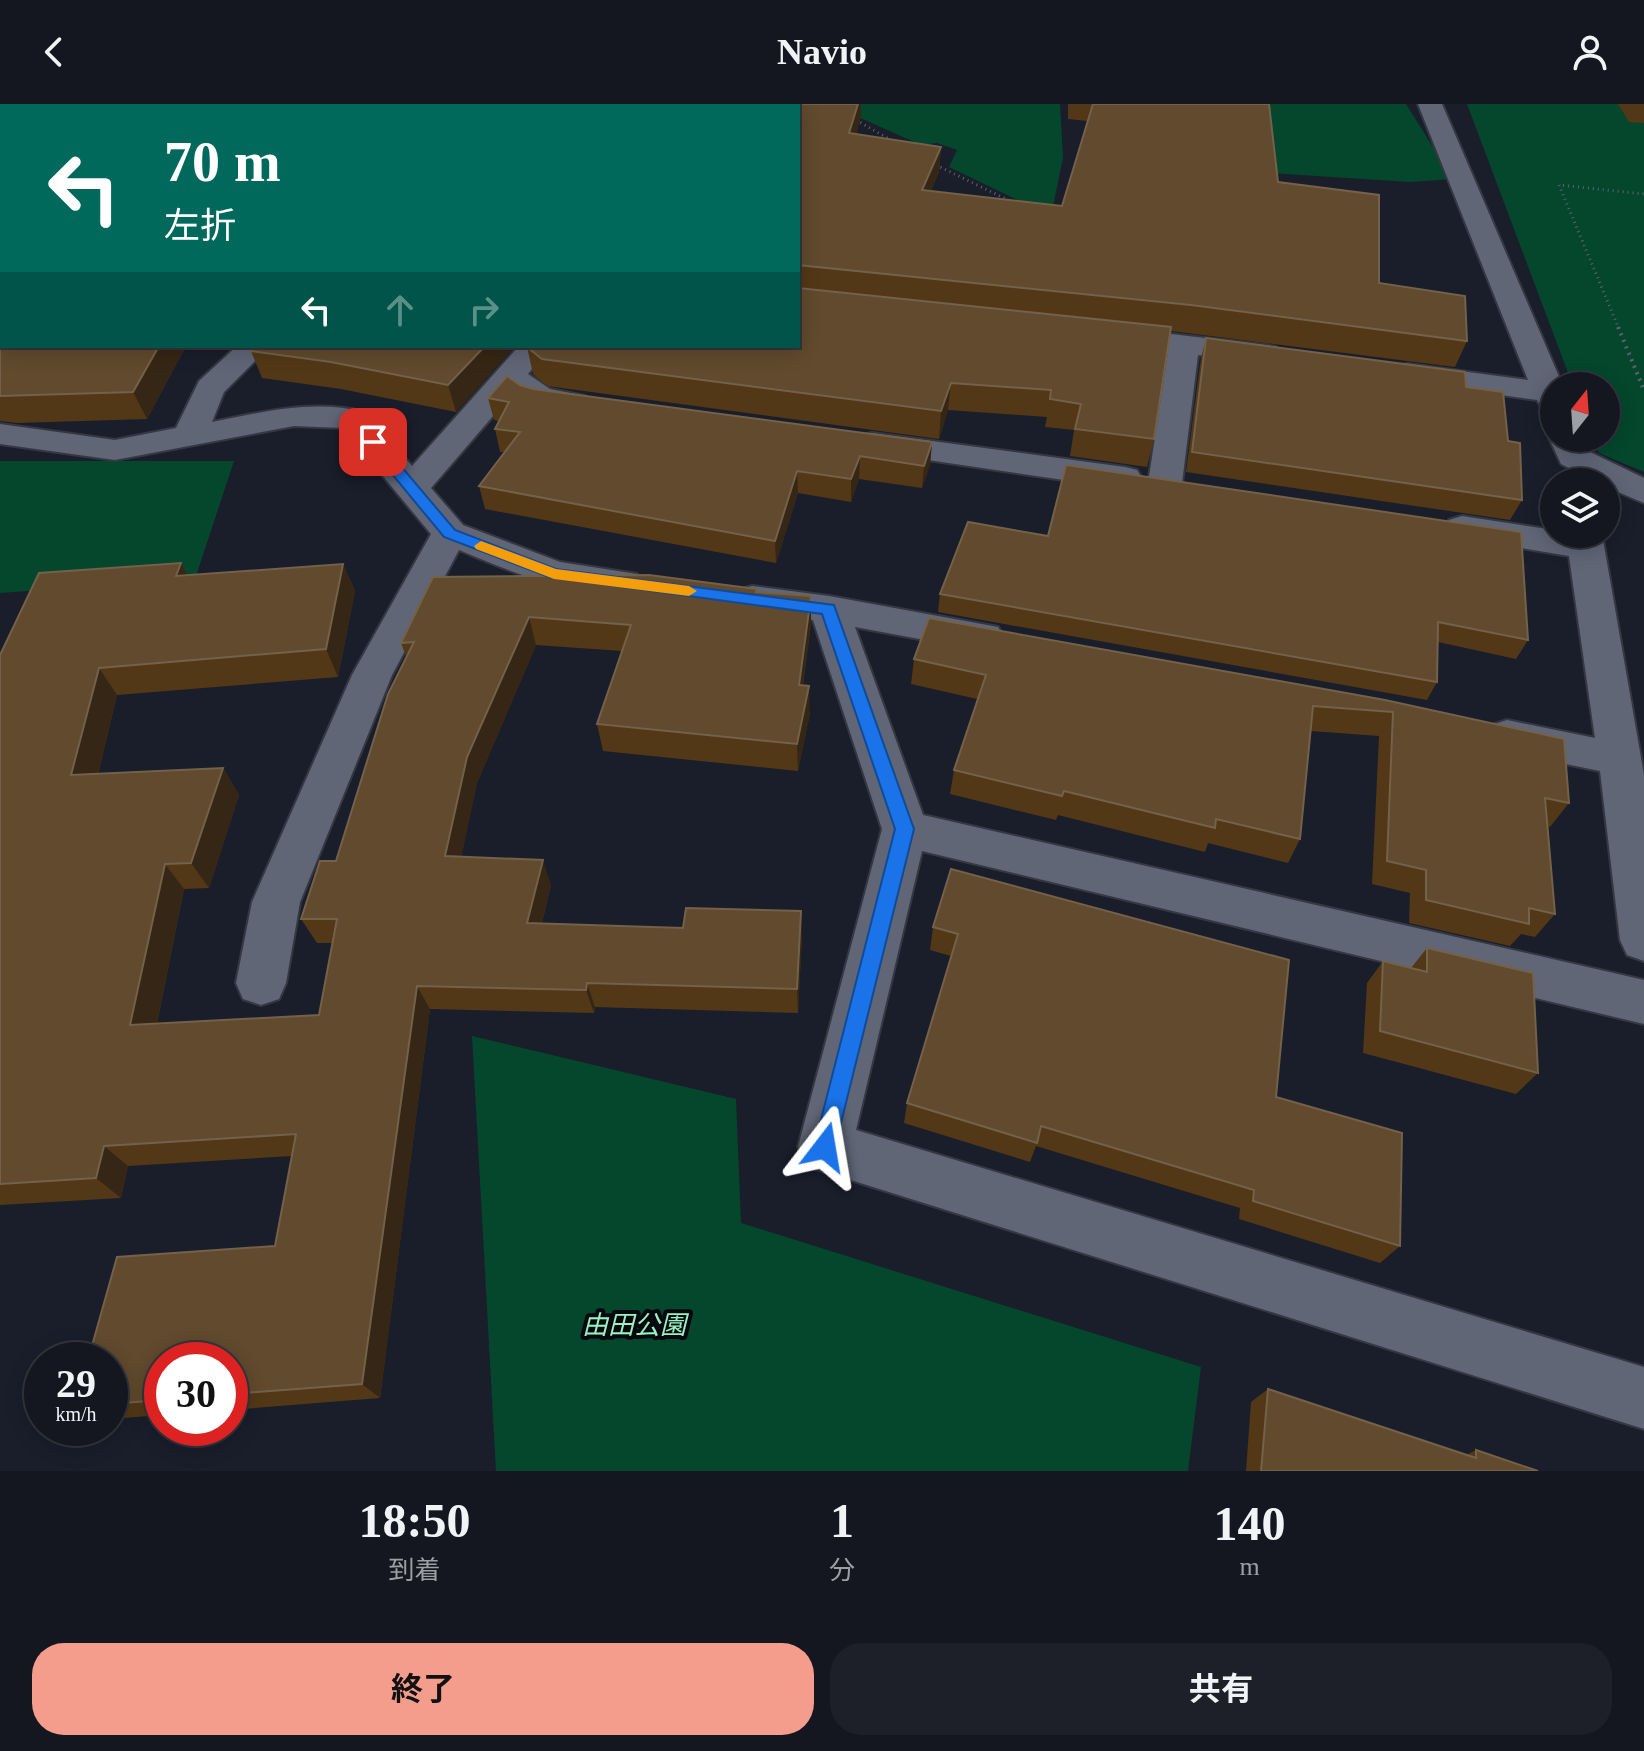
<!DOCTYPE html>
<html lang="ja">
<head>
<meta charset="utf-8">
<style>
	:root { --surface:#141620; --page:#1d1f29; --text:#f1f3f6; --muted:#9d9fa5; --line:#33353e; --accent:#f49d8d }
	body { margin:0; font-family:"Times New Roman","Noto Sans JP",serif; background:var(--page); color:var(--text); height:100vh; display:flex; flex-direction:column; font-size:30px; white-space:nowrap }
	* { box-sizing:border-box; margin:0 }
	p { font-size:26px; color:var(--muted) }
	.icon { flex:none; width:44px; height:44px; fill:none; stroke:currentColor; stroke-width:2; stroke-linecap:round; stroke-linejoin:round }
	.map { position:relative; height:1367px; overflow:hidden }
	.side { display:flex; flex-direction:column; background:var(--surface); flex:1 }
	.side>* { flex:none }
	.guide { position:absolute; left:0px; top:0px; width:800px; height:244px; box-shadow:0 4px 20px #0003,0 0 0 2px var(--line); background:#00695c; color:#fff; overflow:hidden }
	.needle { width:52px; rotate:17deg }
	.fabs { position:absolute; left:1540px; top:268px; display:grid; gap:16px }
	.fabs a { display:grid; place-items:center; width:80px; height:80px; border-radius:50%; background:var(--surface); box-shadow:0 4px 20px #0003,0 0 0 2px var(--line); font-size:40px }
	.speed { position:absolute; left:24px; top:1238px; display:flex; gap:16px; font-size:40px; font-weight:700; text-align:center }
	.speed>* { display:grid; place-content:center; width:104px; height:104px; border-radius:50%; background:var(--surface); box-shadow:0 4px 20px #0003,0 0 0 2px var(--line); line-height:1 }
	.speed small { font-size:20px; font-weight:400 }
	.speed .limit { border:12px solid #d22; background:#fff; color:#111 }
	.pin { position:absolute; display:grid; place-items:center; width:68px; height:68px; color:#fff; margin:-34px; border-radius:16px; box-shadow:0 4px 12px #0006 }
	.me { position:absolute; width:88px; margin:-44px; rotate:14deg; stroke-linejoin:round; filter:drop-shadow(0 0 6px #0008) }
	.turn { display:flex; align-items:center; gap:28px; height:168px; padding:0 32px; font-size:36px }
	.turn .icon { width:104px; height:104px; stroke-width:2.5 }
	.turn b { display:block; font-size:56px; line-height:68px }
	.lanes { display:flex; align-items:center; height:76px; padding:0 32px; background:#0003; justify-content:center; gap:40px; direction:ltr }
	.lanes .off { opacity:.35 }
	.eta { display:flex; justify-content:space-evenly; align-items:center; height:136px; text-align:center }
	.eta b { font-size:48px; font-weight:700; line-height:56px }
	.button { display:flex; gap:16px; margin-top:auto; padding:16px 32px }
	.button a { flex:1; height:92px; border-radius:32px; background:var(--accent); color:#111; font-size:32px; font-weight:700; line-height:92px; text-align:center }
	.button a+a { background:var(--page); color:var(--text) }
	header { display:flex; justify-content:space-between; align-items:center; height:104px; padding:0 32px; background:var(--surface); font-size:36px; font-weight:700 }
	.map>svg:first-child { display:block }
</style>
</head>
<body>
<header><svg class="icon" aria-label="back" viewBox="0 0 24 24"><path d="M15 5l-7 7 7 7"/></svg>Navio<svg class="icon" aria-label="person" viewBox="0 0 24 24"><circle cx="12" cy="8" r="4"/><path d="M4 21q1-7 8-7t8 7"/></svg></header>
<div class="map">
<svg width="1644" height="1367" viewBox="0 0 1644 1367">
	<rect width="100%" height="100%" fill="#1a1e2b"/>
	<g fill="#04472d">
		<polygon points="829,0 1060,0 1063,54 1051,112 949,63 957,46 937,39 921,41"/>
		<polygon points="1266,0 1406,0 1453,75 1410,78 1270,69"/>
		<polygon points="1467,0 1644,0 1644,368 1599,349 1593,334 1606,334 1606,282 1573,282"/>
		<polygon points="0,357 234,357 195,475 0,489"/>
		<polygon points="472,932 736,995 741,1119 1201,1263 1188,1367 496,1367"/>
	</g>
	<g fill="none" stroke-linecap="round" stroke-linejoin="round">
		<defs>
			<g id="minor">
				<polygon points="1418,0 1442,0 1563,282 1554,282 1554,309 1543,306 1537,296 1408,278 1397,276 1392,269 1397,262 1408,260 1528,276"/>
				<polygon points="1111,223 1265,241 1276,243 1280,250 1276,257 1265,259 1198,251 1182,379 1177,387 1165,390 1153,387 1148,379 1168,248 1100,238 1096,232 1100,226"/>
				<path d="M237,242H270L224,288L212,318C263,308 313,295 365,308L412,362L519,242H551L528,270L550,285L585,292L590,299L585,306C562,312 531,304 512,290L431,384L463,421L560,458L637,470L643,479L637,488C587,502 506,465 459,446L392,571L300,798L286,879L279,895L261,901L243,895L236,879L252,798L352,571L431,430L343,324L294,322L115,356L0,340V320L115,336L176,324L199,277Z"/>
				<polygon points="1554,327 1554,334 1583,334 1588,347 1644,374 1644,399 1606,383 1606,378 1596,378 1561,360 1549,334"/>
				<polygon points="872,329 1125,363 1137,366 1142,374 1137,382 1125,385 860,346 855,339 860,332"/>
				<polygon points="1462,412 1554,426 1554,430 1602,430 1644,671 1644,857 1627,851 1620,836 1600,667 1507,648 1492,643 1486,632 1492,621 1507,616 1595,634 1569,452 1449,432 1444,424 1449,416"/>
				<polygon points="752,482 829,492 998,523 1004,533 998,543 984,547 855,523 923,711 1644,876 1644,920 922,747 856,1026 1644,1263 1644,1325 806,1062 798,1043 882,725 813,516 738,504 733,495 738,486"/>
			</g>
		</defs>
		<use href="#minor" stroke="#343842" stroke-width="4"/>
		<g stroke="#5e626e" stroke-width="3" stroke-dasharray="1 4" stroke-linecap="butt">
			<polyline points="856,16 896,39"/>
			<polyline points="936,61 1010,97"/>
			<polyline points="1619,225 1559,81 1644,90"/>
		</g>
		<polyline stroke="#5e626e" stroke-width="4" stroke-dasharray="2 5" stroke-linecap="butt" points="1618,223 1644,286"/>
		<use href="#minor" fill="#606676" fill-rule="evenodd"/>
	</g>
	<g fill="#523816">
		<polygon points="9,0 861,0 861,12 856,30 941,43 939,68 931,87 1062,102 1087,17 1068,15 1068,0 1269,0 1278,78 1379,179 1467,237 1455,263 1171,227 1154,335 1147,363 1070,352 1074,326 1045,323 1047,313 948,306 939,335 547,282 533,270 527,243 798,242 798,2 10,2"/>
		<polygon points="1618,0 1644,0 1644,19 1629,18"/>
		<polygon points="2,26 2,79 0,79 0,28"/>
		<polygon points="0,107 2,242 186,242 147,315 17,319 0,317"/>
		<polygon points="1206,234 1466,283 1508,337 1522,396 1510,416 1186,368 1201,254"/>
		<polygon points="256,242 515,242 456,308 341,285 262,274 251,247"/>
		<polygon points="520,281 533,285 932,338 930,361 922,384 859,375 851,398 798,389 776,459 485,405 479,382 505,348 500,348 495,325 499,317 494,316 488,294"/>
		<polygon points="968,418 1528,536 1516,555 1438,538 1437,578 1427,596 938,508 940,490"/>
		<polygon points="181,459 188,472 343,460 355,487 338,573 117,591 98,670 223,664 239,691 209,784 184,785 157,920 319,911 332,839 317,839 301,815 336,757 406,552 401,539 433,473 758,489 811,520 803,581 810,609 798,667 603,647 597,620 622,547 536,541 477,679 461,753 551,781 542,819 802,832 798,909 595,903 594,909 430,905 380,1294 230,1306 230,1256 162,1256 162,1311 110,1315 110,1256 275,1142 292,1052 128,1062 121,1094 0,1101 0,551"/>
		<polygon points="914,555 1385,596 1569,699 1550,723 1548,722 1555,810 1535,833 1521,830 1510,842 1409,819 1410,789 1372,780 1379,632 1311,627 1300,735 1288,759 1208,739 1205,748 1058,711 1056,716 950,690 954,666 977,595 911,580"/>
		<polygon points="951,765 1276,993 1400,1142 1380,1159 1239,1115 1240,1104 1036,1042 1030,1058 904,1019 907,999 951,852 930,846 933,823"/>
		<polygon points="1427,844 1538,969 1516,990 1363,949 1367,879 1383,857 1411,864"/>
		<polygon points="1268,1285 1466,1351 1476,1346 1538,1367 1246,1367 1251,1298"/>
	</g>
	<g fill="#362615">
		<polygon points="858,0 861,0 861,12 849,54 849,29"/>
		<polygon points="941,43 939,68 921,111 922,86"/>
		<polygon points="159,242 186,242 147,315 133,288"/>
		<polygon points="485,242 515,242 456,308 448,281"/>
		<polygon points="951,279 948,306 939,335 941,307"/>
		<polygon points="932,338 930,361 922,384 924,362"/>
		<polygon points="860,352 859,375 851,398 851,375"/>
		<polygon points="797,367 798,389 776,459 775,437"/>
		<polygon points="181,459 196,486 176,472"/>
		<polygon points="343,460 355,487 338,573 326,545"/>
		<polygon points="811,492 811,520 799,608 799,581"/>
		<polygon points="529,513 536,541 477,679 456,778 445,752 467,653"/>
		<polygon points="99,564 117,591 91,697 71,671"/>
		<polygon points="809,582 810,609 798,667 797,640"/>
		<polygon points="223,664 239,691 209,784 191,759"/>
		<polygon points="543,756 551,781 536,843 527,819"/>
		<polygon points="165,760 184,785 152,944 130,921"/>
		<polygon points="801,807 802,832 798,909 797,885"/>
		<polygon points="587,879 595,903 594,909 586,886"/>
		<polygon points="417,882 430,905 380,1294 362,1280"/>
		<polygon points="104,1042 128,1062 121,1094 96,1074"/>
	</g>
	<g fill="#614a2d" stroke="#74614a" stroke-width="2">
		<polygon points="26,0 858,0 849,29 941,43 922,86 1062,102 1093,0 1269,0 1278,78 1379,91 1379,179 1465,192 1467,237 1191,201 798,161 798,2 28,2 30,0"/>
		<polygon points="2,26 2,55 0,55 0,28"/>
		<polygon points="2,105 2,242 159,242 133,288 0,292 0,107"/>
		<polygon points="798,184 1171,223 1154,335 1075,325 1081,300 1050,295 1051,286 951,279 941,307 542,255 527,243 798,242"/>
		<polygon points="1206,234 1465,268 1466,283 1503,288 1508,337 1520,339 1522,396 1192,348"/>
		<polygon points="256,242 485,242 448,281 331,258 251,247"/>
		<polygon points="507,272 520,281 533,285 932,338 924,362 860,352 851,375 797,367 775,437 479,382 520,328 495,325 509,298 488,294"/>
		<polygon points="1066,361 1521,428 1528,536 1438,518 1437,578 940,490 968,418 1048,432"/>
		<polygon points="181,459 176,472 343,460 326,545 99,564 71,671 223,664 191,759 165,760 130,921 319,911 337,815 301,815 320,757 336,757 388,590 414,538 401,539 433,473 649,471 757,485 756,488 811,492 799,581 809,582 797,640 597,620 631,521 529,513 467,653 445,752 543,756 527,819 683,824 686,804 801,807 797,885 587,879 586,886 417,882 362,1280 230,1290 230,1256 162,1256 162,1296 110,1300 110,1256 88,1256 117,1153 275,1142 296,1030 104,1042 96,1074 0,1080 0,551 39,469"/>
		<polygon points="929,514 1385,596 1564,635 1569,699 1545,694 1555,810 1529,804 1529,820 1426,796 1426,766 1387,757 1393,608 1313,602 1300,735 1216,715 1215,724 1064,687 1062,692 954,666 986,571 914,555"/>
		<polygon points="951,765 1289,856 1276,993 1402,1029 1400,1142 1253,1097 1254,1086 1041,1022 1037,1039 907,999 958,830 933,823"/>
		<polygon points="1427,844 1533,869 1538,969 1380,927 1383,857 1427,868"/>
		<polygon points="1268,1285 1476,1354 1476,1346 1538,1367 1261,1367"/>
	</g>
	<polygon fill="#1a73e8" stroke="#114b97" stroke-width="2" points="373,334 378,335 455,426 556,465 834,501 914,725 833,1051 825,1054 817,1051 814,1043 895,725 822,510 549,473 444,433 368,341 368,335"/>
	<polygon fill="#f59e0b" points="481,437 556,465 689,482 697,487 689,492 554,475 476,445 474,442"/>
	<g text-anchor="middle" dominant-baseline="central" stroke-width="8" stroke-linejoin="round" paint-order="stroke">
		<g font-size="26" font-style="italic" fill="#96f3c3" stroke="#07080e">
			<text x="634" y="1221">由田公園</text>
		</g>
	</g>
</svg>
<div class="fabs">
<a><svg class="needle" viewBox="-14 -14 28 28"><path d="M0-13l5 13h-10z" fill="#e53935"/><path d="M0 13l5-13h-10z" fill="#9d9fa5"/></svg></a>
<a><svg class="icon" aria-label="layers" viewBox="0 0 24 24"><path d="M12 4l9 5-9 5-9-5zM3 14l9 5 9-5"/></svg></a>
</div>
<div class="speed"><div>29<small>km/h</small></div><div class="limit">30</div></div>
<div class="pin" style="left:373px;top:338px;background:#d93025"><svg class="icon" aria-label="arrive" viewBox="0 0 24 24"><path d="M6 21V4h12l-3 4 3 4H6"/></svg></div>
<svg class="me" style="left:825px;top:1043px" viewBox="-20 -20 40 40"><path d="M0-17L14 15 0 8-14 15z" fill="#1a73e8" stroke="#fff" stroke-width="4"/></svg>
<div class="guide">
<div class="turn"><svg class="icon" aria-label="left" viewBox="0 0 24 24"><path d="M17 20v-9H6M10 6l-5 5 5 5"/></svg><div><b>70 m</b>左折</div></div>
<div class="lanes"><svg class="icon" aria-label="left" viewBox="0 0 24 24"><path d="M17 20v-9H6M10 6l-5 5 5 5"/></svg><svg class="icon off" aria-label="ahead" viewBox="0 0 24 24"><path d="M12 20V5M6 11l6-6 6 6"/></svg><svg class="icon off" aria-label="right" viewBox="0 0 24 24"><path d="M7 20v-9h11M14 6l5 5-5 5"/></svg></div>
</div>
</div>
<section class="side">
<div class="eta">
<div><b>18:50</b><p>到着</p></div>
<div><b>1</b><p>分</p></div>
<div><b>140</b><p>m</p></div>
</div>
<div class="button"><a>終了</a><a>共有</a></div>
</section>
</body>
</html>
